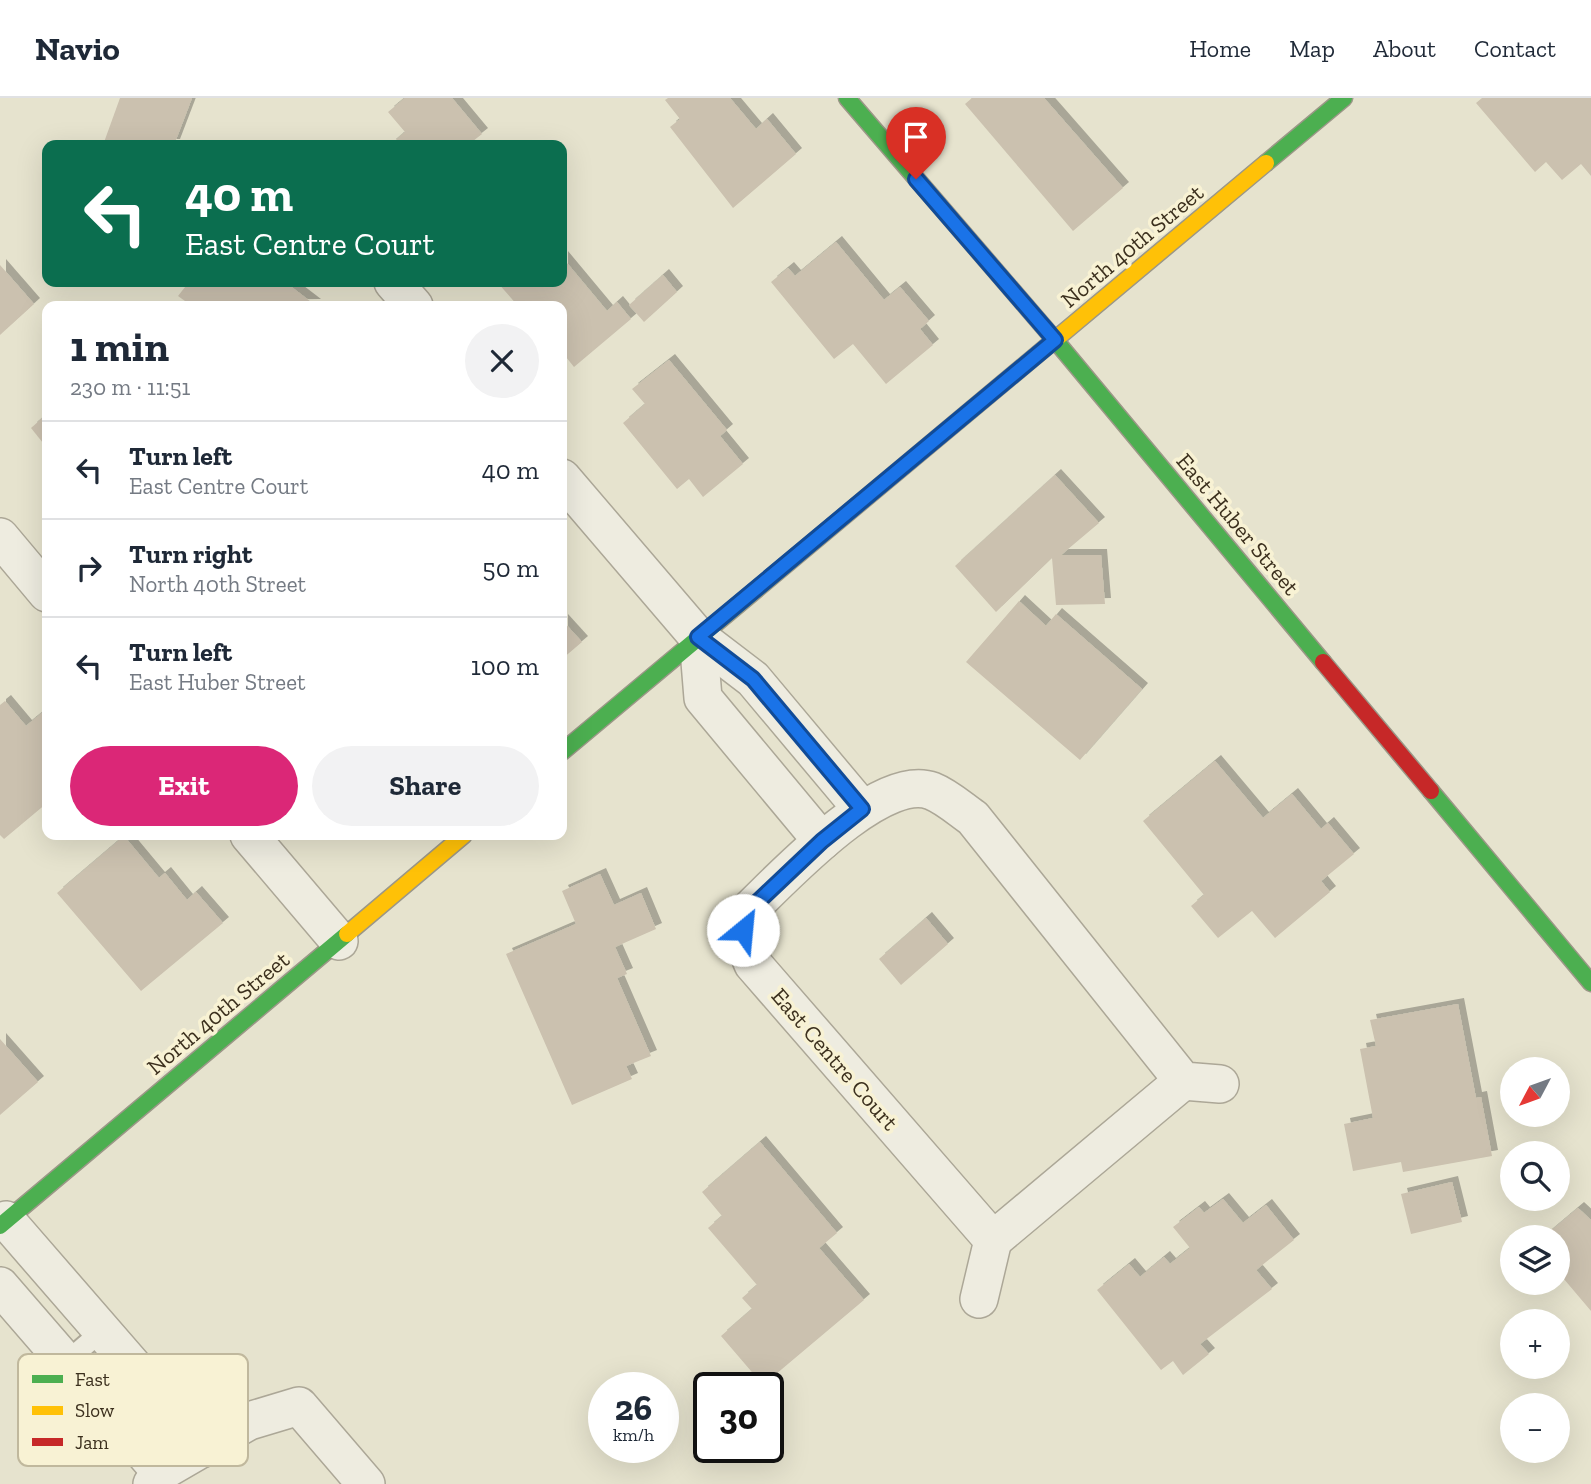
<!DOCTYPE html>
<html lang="en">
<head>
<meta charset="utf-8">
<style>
	:root { --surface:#fff; --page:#f2f2f3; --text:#1f2937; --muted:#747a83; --line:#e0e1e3; --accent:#db2777 }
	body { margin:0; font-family:"Zilla Slab",serif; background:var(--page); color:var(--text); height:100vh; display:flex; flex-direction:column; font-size:26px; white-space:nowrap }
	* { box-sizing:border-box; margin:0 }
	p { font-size:23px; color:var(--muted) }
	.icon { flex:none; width:38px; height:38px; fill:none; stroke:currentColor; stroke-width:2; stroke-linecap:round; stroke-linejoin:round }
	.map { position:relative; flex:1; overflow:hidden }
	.panel { position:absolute; left:42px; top:203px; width:525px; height:539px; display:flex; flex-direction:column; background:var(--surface); border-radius:14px; box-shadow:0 7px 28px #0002 }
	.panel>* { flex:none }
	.guide { position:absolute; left:42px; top:42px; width:525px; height:147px; border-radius:14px; box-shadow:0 7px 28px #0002; background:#0b6e4f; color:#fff; overflow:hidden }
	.needle { width:46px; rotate:229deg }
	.controls { position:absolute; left:1500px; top:959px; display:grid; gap:14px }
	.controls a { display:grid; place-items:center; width:70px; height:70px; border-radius:50%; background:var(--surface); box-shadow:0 7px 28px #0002; font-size:35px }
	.speed { position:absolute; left:588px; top:1274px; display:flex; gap:14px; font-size:35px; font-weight:700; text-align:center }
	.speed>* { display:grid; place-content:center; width:91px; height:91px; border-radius:50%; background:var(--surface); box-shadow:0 7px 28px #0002; line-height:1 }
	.speed small { font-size:18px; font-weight:400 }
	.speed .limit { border:4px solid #111; border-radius:10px; background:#fff; color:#111 }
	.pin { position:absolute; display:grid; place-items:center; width:60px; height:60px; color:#fff; margin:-72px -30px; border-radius:50% 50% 50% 0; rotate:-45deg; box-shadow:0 0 7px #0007 }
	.pin .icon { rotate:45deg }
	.me { position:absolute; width:77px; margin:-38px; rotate:28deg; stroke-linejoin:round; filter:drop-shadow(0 0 5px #0008) }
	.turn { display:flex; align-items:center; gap:24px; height:147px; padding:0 28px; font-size:32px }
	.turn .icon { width:91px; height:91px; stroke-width:2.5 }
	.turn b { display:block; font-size:49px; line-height:60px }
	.round { display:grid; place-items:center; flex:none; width:74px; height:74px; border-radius:37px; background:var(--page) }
	.overview { display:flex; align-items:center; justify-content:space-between; height:119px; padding:0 28px }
	h1 { font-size:42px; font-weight:700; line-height:52px }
	.primary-button { display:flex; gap:14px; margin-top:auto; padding:14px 28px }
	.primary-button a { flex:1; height:80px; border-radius:42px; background:var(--accent); color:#fff; font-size:28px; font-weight:700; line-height:80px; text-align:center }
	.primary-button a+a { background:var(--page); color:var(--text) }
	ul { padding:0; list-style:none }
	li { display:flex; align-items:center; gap:21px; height:98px; padding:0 28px; border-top:2px solid var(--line) }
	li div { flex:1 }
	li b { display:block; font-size:26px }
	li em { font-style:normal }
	header { display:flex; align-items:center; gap:42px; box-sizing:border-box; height:98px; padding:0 35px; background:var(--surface); border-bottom:2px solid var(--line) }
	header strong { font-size:33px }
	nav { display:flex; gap:38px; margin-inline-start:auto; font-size:24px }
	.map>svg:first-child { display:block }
</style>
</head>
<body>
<header>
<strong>Navio</strong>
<nav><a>Home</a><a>Map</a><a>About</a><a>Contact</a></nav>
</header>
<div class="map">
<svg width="1591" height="1386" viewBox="0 0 1591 1386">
	<defs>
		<filter id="shadow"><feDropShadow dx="6" dy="-6" stdDeviation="0" flood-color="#0004"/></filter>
	</defs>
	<rect width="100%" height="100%" fill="#e6e3ce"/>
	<g fill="#cbc1af" filter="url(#shadow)">
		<polygon points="120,0 192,0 174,47 103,47"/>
		<polygon points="405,0 452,0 482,36 468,47 390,47 405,34 388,14"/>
		<polygon points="668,0 730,0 756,31 767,21 796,56 733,110 670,29 680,21 665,2"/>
		<polygon points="972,0 1044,0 1123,90 1073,133 965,6"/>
		<polygon points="1482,0 1591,0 1591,78 1581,66 1562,82 1546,64 1535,74 1476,5"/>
		<polygon points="836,144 884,202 900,189 929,223 920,231 933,247 886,286 853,246 834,261 771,184 788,170 795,178"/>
		<polygon points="562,159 607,213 617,204 631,221 574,269 562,254 562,208 518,208 497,184 562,184"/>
		<polygon points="0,167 34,206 0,237"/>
		<polygon points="663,177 677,194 644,224 629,207"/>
		<polygon points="189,184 285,184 315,207 192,208 178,198"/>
		<polygon points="669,262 727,332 720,338 743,366 703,399 689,381 677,391 623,325 645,306 632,291"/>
		<polygon points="47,316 47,350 31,330"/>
		<polygon points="1055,377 1099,425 1061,457 1101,457 1105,506 1056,507 1052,460 996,514 955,468"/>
		<polygon points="1019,503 1046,528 1056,516 1142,591 1080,662 966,564"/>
		<polygon points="562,522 582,544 562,561"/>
		<polygon points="5,603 26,628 43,614 47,619 47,705 4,741 0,737 0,607"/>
		<polygon points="1215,663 1263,720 1292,696 1321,731 1328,725 1354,756 1321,783 1330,794 1275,840 1252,813 1218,840 1191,808 1204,797 1143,723"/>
		<polygon points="124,738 159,780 165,775 187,802 196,794 223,825 141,893 57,795"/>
		<polygon points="600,776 614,807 641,795 656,831 615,849 627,876 617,880 651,958 626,968 632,981 572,1007 506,856 576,826 562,793"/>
		<polygon points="926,820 948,846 901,887 879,861"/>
		<polygon points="1458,906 1476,1000 1481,999 1492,1058 1403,1074 1401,1064 1353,1073 1344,1026 1373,1020 1360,951 1376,948 1370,922"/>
		<polygon points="0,941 38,984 0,1017"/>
		<polygon points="760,1044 837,1135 819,1150 864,1202 763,1287 721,1238 752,1211 742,1200 757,1187 708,1130 722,1118 702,1094"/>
		<polygon points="1452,1084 1462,1124 1411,1136 1401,1096"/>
		<polygon points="1223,1101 1243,1125 1266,1107 1294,1142 1256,1172 1272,1191 1200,1246 1209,1256 1183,1277 1173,1263 1161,1272 1097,1192 1129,1166 1140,1179 1164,1159 1170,1166 1190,1150 1173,1129 1199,1109 1204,1115"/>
		<polygon points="1578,1110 1591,1122 1591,1213 1558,1174 1569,1163 1558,1150 1558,1139 1546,1137"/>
	</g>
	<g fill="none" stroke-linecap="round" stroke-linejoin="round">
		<defs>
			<polyline id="lane" points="66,1264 102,1233"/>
			<g id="street">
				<polyline points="393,184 414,208"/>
				<polyline points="562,380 698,539 753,581 862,711"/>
				<polyline points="0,439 47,495"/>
				<polyline points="698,539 703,600 822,743"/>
				<polyline points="249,737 339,843"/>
				<polyline points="6,1122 204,1350"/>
				<polyline points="993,1142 1183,983"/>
				<polyline points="0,1188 161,1374"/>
				<path d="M979,1201L993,1142L753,866L744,845L746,815C781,782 880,673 932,693C947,699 960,711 973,720L1183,983L1220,986"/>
				<polyline points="152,1386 161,1374 249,1323 299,1308 366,1386"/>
			</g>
			<g id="fast">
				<polyline points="847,0 1055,242 1323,564"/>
				<polyline points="1266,65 1344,0"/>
				<polyline points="562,654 1051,245"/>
				<polyline points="1431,693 1591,885"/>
				<polyline points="0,1128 347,836"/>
			</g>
			<g id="slow">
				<polyline points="1051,245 1266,65"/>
				<polyline points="347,836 464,737"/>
			</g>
			<polyline id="jam" points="1323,564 1431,693"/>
		</defs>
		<use href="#lane" stroke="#aca797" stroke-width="23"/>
		<use href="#street" stroke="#aca797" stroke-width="40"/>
		<use href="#fast" stroke="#9b9787" stroke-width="19"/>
		<use href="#slow" stroke="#9b9787" stroke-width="19"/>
		<use href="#jam" stroke="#9b9787" stroke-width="19"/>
		<use href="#lane" stroke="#eeece0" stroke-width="19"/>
		<use href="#street" stroke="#eeece0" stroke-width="37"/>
		<use href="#fast" stroke="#4caf50" stroke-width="16"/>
		<use href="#slow" stroke="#ffc107" stroke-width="16"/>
		<use href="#jam" stroke="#c62828" stroke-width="16"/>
	</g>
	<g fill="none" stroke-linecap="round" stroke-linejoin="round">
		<defs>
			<polyline id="route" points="743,832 746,815 822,743 862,711 753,581 698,539 1055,242 916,81"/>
		</defs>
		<use href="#route" stroke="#114b97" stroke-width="18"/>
		<use href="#route" stroke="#1a73e8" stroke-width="12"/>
	</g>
	<g text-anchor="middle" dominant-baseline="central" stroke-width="7" stroke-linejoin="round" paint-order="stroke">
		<g font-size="23" fill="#3c301e" stroke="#f8f2d4">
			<text transform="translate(1132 148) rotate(-40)">North 40th Street</text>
			<text transform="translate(1238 426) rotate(50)">East Huber Street</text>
			<text transform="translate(218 915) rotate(-40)">North 40th Street</text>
			<text transform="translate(835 961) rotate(49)">East Centre Court</text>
		</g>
	</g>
	<rect x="18" y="1256" width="230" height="112" rx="10" fill="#f8f2d4" stroke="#c0b89d" stroke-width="2"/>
	<rect x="32" y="1277" width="31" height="8" fill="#4caf50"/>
	<rect x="32" y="1308" width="31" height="9" fill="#ffc107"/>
	<rect x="32" y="1340" width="31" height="8" fill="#c62828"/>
	<g font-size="19" fill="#3c301e">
		<text x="75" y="1288">Fast</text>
		<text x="75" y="1319">Slow</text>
		<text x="75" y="1351">Jam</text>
	</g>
</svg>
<div class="controls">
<a><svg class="needle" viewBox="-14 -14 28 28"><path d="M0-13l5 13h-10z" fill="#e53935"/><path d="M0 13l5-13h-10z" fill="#747a83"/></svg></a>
<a><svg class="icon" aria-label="search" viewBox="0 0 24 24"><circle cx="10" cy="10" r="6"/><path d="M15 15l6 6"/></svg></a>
<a><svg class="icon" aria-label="layers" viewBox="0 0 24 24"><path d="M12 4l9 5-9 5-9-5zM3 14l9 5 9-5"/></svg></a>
<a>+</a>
<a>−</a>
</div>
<div class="speed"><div>26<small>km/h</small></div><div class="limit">30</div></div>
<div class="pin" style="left:916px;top:81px;background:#d93025"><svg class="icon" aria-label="arrive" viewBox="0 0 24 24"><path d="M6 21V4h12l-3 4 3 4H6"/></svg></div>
<svg class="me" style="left:743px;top:832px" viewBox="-20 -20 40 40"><circle r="19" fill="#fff"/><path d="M0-13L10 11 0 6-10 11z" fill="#1a73e8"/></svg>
<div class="guide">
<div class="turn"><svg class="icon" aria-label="left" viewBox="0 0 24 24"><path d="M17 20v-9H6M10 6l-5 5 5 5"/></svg><div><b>40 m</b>East Centre Court</div></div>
</div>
<section class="panel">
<div class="overview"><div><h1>1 min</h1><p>230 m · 11:51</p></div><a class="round"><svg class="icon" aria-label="close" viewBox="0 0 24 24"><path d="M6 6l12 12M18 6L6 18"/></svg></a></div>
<ul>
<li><svg class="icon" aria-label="left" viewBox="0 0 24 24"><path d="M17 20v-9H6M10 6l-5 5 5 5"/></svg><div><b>Turn left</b><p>East Centre Court</p></div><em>40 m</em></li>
<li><svg class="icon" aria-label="right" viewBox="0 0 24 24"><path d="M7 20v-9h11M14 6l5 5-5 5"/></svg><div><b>Turn right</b><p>North 40th Street</p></div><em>50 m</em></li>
<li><svg class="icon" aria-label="left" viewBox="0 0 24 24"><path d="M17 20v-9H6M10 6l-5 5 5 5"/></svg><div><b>Turn left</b><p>East Huber Street</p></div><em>100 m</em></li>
</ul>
<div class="primary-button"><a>Exit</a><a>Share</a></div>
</section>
</div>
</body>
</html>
